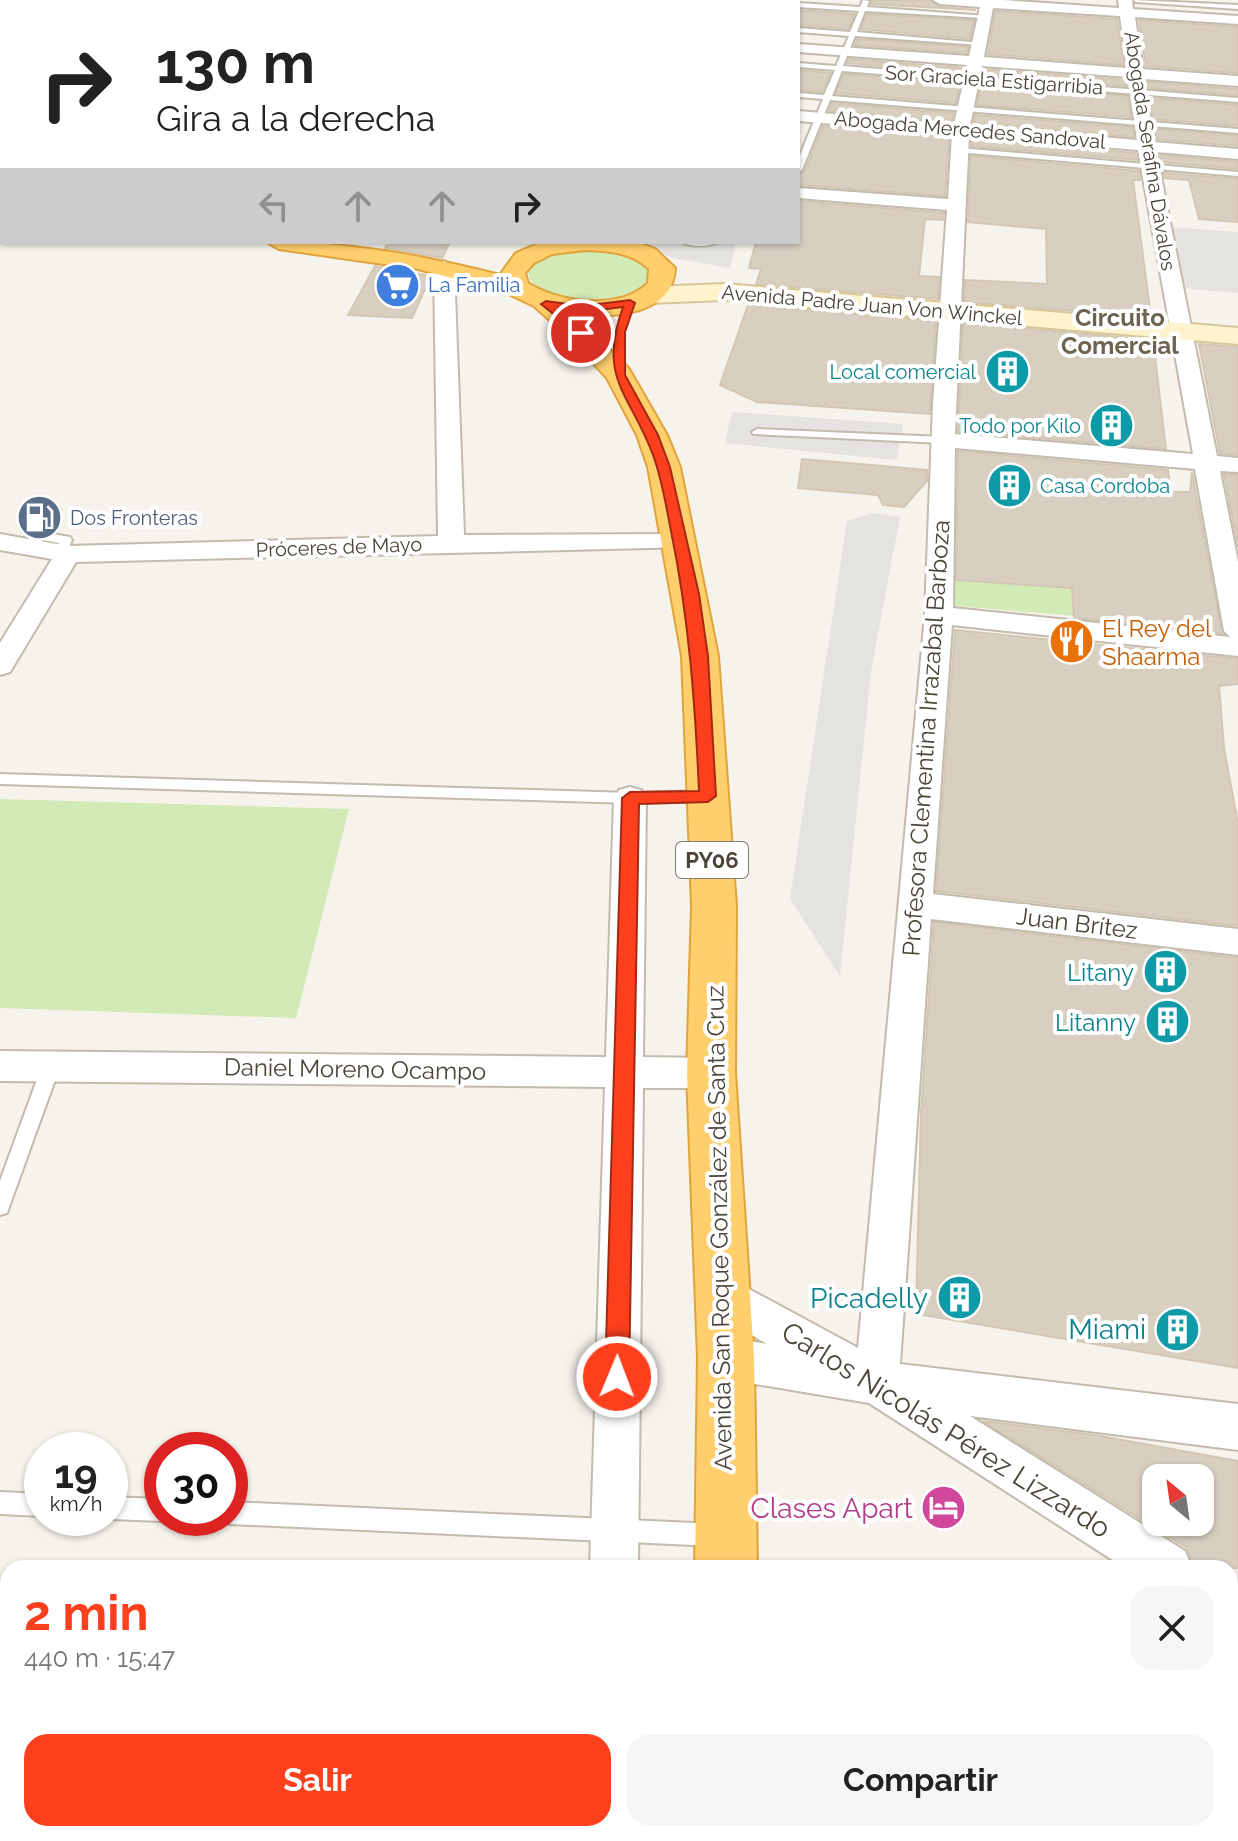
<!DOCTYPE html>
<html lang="es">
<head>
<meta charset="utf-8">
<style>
	:root { --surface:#fff; --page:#f6f6f6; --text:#222; --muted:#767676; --accent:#fc3f1d }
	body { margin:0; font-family:Raleway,sans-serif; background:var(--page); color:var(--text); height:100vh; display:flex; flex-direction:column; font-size:30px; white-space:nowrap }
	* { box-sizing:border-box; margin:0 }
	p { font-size:26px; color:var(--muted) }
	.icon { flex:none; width:44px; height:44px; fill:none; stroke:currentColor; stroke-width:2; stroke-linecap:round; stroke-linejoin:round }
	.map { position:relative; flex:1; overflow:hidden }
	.side { position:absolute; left:0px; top:1560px; width:1238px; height:282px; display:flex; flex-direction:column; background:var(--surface); border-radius:24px 24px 0 0; box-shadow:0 2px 6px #0004 }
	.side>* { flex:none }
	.guide { position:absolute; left:0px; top:0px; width:800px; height:244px; box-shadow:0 2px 6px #0004; background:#fff; color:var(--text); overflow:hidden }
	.needle { width:52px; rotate:331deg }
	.tools { position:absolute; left:1142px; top:1464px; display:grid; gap:16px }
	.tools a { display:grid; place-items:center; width:72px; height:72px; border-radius:16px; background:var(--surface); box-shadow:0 2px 6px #0004; font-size:40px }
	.speed { position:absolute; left:24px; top:1432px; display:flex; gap:16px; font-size:40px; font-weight:700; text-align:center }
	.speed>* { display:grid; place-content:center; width:104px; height:104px; border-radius:50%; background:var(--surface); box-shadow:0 2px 6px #0004; line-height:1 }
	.speed small { font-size:20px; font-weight:400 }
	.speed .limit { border:12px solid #d22; background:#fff; color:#111 }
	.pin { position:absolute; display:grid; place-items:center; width:68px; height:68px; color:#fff; margin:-34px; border:4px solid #fff; border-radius:50%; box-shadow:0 2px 8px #0007 }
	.me { position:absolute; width:88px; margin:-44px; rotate:1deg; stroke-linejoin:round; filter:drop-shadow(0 0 6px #0008) }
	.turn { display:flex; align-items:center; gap:28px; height:168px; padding:0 24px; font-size:36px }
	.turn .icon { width:104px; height:104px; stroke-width:2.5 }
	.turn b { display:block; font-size:56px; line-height:68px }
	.lanes { display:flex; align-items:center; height:76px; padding:0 24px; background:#0003; justify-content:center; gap:40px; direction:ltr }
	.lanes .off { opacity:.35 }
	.round { display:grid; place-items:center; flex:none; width:84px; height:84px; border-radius:24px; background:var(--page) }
	.overview { display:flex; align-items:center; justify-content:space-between; height:136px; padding:0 24px }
	h1 { font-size:48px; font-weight:700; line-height:60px; color:var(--accent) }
	.primary-button { display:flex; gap:16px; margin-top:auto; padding:16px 24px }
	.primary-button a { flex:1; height:92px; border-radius:24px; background:var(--accent); color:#fff; font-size:32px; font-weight:700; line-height:92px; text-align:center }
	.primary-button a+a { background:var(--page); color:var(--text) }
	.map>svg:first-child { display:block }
</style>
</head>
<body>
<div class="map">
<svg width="1238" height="1841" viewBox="0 0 1238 1841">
	<rect width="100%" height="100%" fill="#f6f3ec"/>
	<polygon fill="#eae5da" points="0,0 534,0 2,2 2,160"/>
	<g fill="#d2eab5">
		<path d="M565,249L622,251L648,264L651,273C626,335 455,280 565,249Z"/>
		<polygon points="947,580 1072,588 1074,616 947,605"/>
		<polygon points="0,799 349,809 296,1018 0,1008"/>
	</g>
	<g fill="#e5e3e0">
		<polygon points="1169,227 1238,232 1238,293 1180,288"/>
		<polygon points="639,242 736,242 730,268 673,258"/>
		<polygon points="732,412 903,424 897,460 725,443"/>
		<polygon points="873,513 900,517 871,671 840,976 790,899 847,521"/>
	</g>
	<g fill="#d8cfc1" stroke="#d3c7b4" stroke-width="2" fill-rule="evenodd">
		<polygon points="872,0 930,0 940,7 976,10 871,4"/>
		<polygon points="798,10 855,14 848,29 798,25"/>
		<polygon points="995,11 1117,19 1124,65 988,54"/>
		<polygon points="867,14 974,20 970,39 861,29"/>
		<polygon points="1139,20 1238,27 1238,73 1146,66"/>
		<polygon points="857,39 968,47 967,53 855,45"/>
		<polygon points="849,59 963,68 962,73 847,63"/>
		<polygon points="984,69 1125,80 1126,86 983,74"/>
		<polygon points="798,70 831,73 822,92 798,90"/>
		<polygon points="844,74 960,83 956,103 836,93"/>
		<polygon points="1148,82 1238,89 1238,95 1148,88"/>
		<polygon points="981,85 1128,96 1131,117 977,105"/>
		<polygon points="1150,98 1238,105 1238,126 1153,119"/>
		<polygon points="832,103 953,113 952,121 829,111"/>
		<polygon points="975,115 1132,127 1134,137 974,123"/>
		<polygon points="823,126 949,137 945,196 798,185 798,175 805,171"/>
		<polygon points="1155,129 1238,136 1238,146 1157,139"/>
		<polygon points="972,139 1135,153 1137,160 972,146"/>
		<polygon points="1160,155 1238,162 1238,169 1161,162"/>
		<polygon points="971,156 1139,171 1140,180 1133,180 1151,317 964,302 965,280 1047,284 1046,229 968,222"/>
		<polygon points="1163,173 1238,179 1238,222 1199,219 1189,180 1164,178"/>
		<polygon points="798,201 944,213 943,220 925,219 919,276 939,277 938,299 756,284 761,269 749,268 756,242 798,242"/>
		<polygon points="388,242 450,242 442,258 385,248"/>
		<polygon points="375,266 431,276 412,318 348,315"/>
		<polygon points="748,305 936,321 930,414 757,402 720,385"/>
		<polygon points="963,323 1153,340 1166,449 958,431"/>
		<polygon points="1199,344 1238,347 1238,455 1220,453"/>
		<polygon points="958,451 1168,470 1171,492 1190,492 1192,472 1222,633 1074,618 1072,588 956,580"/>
		<polygon points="802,459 927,470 927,481 904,507 883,505 878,495 798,488"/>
		<polygon points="1224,474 1238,475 1238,547"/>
		<polygon points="955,630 1238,659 1238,684 1219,686 1224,748 1238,824 1238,926 936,891"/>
		<polygon points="934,922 1238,958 1238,1368 916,1314 921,1112"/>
		<path d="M983,1421L1095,1435L1238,1461V1568H1204L1192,1561L1187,1548ZM1156,1478H1200V1522H1156Z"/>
	</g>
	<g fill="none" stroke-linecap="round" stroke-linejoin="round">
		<defs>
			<g id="lane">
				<polygon points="863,0 869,1 867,7 987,16 984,18 865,11 857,32 982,43 979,45 855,36 843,66 1238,98 1238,102 842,71 832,96 1238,129 1238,133 830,100 802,170 798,172 798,160 823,99 798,97 798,93 824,95 835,70 798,67 798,63 836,66 849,36 798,32 798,28 850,32 859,11 798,7 798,3 860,7"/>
				<polygon points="1133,0 1238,5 1238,9 1136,2"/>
				<polygon points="960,148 1238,172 1238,176 957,152"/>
				<path d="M681,242H718C710,247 689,247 681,242Z"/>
				<polygon points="757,429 943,437 949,440 943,443 753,434 752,432"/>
				<polygon points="41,532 70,537 72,540 66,554 58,554 56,551 59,543 43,540 21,550 15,546"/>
				<polygon points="0,774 630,793 706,791 713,796 706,801 630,803 0,784"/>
				<polygon points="51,1059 57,1061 60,1066 9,1207 7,1213 0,1215 0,1181 42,1066 45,1061"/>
				<polygon points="0,1492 42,1494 42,1516 0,1514"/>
				<polygon points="110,1497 162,1499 162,1518 169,1518 162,1521 110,1519 107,1518 110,1518"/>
				<polygon points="230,1502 716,1524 724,1527 727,1535 724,1543 716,1546 230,1524 221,1518 230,1518"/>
			</g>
			<g id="street">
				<polygon points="359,0 374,0 358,2"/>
				<polygon points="538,0 553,0 537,2"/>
				<path d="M933,0H1002L1119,8L1118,0H1132L1133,9L1238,16V24L1135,17L1143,69L1238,76V86L1144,79L1154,142L1238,149V159L1156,152L1217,456L1238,458V472L1220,471L1238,562V656L952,625L933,894L1238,929V955L931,919L900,1364L1238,1404V1450L970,1416L1185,1551L1192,1568H1125L869,1403L726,1379L711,1373L704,1358L711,1343L726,1337L767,1344L708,1309L702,1295L708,1281L723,1275L858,1348L925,615L933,404L947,210L798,198V188L948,199L952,134L798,121V111L954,124L967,65L798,52V44L969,56L980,7L940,4ZM993,8L1120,16L1127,68L984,57ZM982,66L1128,77L1137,140L970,126ZM969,136L1138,150L1193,454L955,434ZM955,448L1195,469L1224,631L1230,637L953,608Z"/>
				<polygon points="0,73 2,74 2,85 0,84"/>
				<polygon points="444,261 454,267 464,535 680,534 693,542 689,547 76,562 10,672 0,675 0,643 52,559 0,550 0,534 68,546 438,536 434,267"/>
				<polygon points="630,787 641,790 646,798 643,1057 711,1058 724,1062 730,1073 724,1084 711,1088 643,1088 638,1568 590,1568 605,1087 0,1081 0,1051 606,1057 614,798 619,790"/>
				<polygon points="1230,1583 1238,1587 1238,1638 1230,1634"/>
				<rect x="587" y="1834" width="54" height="7"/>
			</g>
			<polygon id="secondary" points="725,284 1238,328 1238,344 725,300 648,303 635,295 648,287"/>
			<polygon id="primary" points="724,0 743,0 723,2"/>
			<g id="highway">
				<rect x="0" y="192" width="2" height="14"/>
				<path d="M267,242C347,242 422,255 500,275L516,253L542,242H637L655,249L675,268C673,316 613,317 575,315L629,369L667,435L680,467L718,656L736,906L735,1073L754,1358L757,1568H695L698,1358L687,1073L692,906L682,656L648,467L637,435L607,378L571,339L534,306L507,293L418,269L279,249ZM585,250C609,251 631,252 649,269L648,283C620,311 559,303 528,283L525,273L534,263L552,254Z"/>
				<polygon points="703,1834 773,1834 774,1841 704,1841"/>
			</g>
		</defs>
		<use href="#lane" stroke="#c2bbae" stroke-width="4"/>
		<use href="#street" stroke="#c2bbae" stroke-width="4"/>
		<use href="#secondary" stroke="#d6c79b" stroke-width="4"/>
		<use href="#primary" stroke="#e6c16a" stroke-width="4"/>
		<use href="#highway" stroke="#e0a43c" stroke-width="4"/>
		<use href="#lane" fill="#fff" fill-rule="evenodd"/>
		<use href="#street" fill="#fff" fill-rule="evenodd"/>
		<use href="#secondary" fill="#fff3cd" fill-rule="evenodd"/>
		<use href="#primary" fill="#ffe39c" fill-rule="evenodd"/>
		<use href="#highway" fill="#ffcf6e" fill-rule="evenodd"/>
	</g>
	<path fill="#fc3f1d" stroke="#a42913" stroke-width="2" d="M630,300L635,303L625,332V375L658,435L670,467L699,594L708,656L716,796L708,802L639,804L629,1377L626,1386L617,1389L609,1386L605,1377L622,798L630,792L699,791C695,703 689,618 671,531C666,506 662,479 653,455C630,393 597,379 623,307L582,312L559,309L585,331L581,336L541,304L546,301L582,306Z"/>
	<defs>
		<symbol id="supermarket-disc" viewBox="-11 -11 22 22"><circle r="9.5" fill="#3f7fe0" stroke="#fff"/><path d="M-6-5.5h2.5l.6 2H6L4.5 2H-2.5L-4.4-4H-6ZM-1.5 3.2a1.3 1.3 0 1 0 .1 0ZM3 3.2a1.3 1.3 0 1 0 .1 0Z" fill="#fff"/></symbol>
		<symbol id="building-disc" viewBox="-11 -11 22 22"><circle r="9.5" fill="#0f9aa8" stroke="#fff"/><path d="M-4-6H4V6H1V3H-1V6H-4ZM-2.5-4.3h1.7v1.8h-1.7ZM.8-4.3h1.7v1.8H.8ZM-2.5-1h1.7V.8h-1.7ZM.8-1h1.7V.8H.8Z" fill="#fff"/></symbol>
		<symbol id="fuel-disc" viewBox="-11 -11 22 22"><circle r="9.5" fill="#5c6f8a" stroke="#fff"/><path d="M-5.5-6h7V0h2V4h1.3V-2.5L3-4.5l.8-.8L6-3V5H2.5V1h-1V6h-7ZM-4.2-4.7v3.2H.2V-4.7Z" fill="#fff"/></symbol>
		<symbol id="restaurant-disc" viewBox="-11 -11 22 22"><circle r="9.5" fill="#e8710a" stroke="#fff"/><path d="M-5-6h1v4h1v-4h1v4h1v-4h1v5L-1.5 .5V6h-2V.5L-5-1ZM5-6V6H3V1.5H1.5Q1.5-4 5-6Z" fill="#fff"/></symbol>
		<symbol id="hotel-disc" viewBox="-11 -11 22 22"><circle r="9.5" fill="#d1479c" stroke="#fff"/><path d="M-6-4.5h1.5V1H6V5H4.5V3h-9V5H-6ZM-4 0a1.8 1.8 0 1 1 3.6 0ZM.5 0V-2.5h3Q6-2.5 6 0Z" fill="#fff"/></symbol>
	</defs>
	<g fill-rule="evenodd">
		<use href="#supermarket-disc" x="372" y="260" width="51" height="51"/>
		<use href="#building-disc" x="982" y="346" width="51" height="51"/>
		<use href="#building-disc" x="1086" y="400" width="51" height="51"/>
		<use href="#building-disc" x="984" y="460" width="51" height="51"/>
		<use href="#fuel-disc" x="14" y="492" width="51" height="51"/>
		<use href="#restaurant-disc" x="1046" y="616" width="51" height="51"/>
		<use href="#building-disc" x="1140" y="946" width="51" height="51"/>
		<use href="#building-disc" x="1142" y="996" width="51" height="51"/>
		<use href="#building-disc" x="934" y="1272" width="51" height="51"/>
		<use href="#building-disc" x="1152" y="1304" width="51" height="51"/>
		<use href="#hotel-disc" x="918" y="1482" width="51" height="51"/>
	</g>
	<g text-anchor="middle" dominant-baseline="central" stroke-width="8" stroke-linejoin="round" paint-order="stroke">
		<g font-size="20" fill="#4b4439" stroke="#fff">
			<text transform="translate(994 80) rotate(4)">Sor Graciela Estigarribia</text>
			<text transform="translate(970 130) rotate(5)">Abogada Mercedes Sandoval</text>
			<text transform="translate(1150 151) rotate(81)">Abogada Serafina Dávalos</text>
			<text transform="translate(872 305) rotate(5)">Avenida Padre Juan Von Winckel</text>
			<text transform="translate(339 547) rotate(-2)">Próceres de Mayo</text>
		</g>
		<g font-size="20" fill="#366cbe" stroke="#fff" text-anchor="start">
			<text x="428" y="285">La Familia</text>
		</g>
		<g font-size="20" fill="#0d838f" stroke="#fff" text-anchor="end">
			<text x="976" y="372">Local comercial</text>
			<text x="1081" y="426">Todo por Kilo</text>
			<text x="1040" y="486" text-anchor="start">Casa Cordoba</text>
		</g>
		<g font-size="20" fill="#4e5e75" stroke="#fff" text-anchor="start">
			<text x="70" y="518">Dos Fronteras</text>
		</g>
		<rect fill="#fff" stroke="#817c74" stroke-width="2" x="676" y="842" width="72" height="36" rx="6"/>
		<g font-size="22" font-weight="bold" fill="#4b4439">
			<text x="712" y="860">PY06</text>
		</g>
		<g font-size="24" font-weight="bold" fill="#6e6250" stroke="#fff">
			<text x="1120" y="317">Circuito<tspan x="1120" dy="28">Comercial</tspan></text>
		</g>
		<g font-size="24" fill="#c56008" stroke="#fff" text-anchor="start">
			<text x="1102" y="628">El Rey del<tspan x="1102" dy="28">Shaarma</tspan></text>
		</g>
		<g font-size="24" fill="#4b4439" stroke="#fff">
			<text transform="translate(926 738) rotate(-86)">Profesora Clementina Irrazabal Barboza</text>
			<text transform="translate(1077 923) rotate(7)">Juan Brítez</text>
			<text transform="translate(355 1069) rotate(1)">Daniel Moreno Ocampo</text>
			<text transform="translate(719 1228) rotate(-91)">Avenida San Roque González de Santa Cruz</text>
		</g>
		<g font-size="24" fill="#0d838f" stroke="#fff" text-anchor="end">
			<text x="1134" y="972">Litany</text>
			<text x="1136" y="1022">Litanny</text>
		</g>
		<g font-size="28" fill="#0d838f" stroke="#fff" text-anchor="end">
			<text x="928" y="1298">Picadelly</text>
			<text x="1146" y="1329">Miami</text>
		</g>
		<g font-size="28" fill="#4b4439" stroke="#fff">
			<text transform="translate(946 1430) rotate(32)">Carlos Nicolás Pérez Lizzardo</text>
		</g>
		<g font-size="28" fill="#b23c85" stroke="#fff" text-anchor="end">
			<text x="913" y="1508">Clases Apart</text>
		</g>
	</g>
</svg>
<div class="tools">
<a><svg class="needle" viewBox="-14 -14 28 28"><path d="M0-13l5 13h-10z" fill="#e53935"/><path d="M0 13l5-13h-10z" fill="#767676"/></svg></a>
</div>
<div class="speed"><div>19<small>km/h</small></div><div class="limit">30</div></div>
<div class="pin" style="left:581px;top:333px;background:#d93025"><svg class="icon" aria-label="arrive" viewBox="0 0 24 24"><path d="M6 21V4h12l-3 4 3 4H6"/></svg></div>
<svg class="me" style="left:617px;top:1377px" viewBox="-20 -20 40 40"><circle r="17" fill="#fc3f1d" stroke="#fff" stroke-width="3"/><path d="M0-11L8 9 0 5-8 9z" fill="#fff"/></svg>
<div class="guide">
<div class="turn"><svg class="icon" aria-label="right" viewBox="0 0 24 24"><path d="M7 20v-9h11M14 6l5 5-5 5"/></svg><div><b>130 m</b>Gira a la derecha</div></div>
<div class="lanes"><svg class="icon off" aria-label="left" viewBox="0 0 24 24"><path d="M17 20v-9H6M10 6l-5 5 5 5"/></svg><svg class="icon off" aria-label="ahead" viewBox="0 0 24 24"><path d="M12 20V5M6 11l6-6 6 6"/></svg><svg class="icon off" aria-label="ahead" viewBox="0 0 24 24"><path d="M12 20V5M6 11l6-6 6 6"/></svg><svg class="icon" aria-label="right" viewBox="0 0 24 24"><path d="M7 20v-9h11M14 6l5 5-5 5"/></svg></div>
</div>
<section class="side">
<div class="overview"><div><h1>2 min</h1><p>440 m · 15:47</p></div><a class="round"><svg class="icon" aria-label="close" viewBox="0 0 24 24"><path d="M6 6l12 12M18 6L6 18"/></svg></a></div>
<div class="primary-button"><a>Salir</a><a>Compartir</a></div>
</section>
</div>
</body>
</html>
